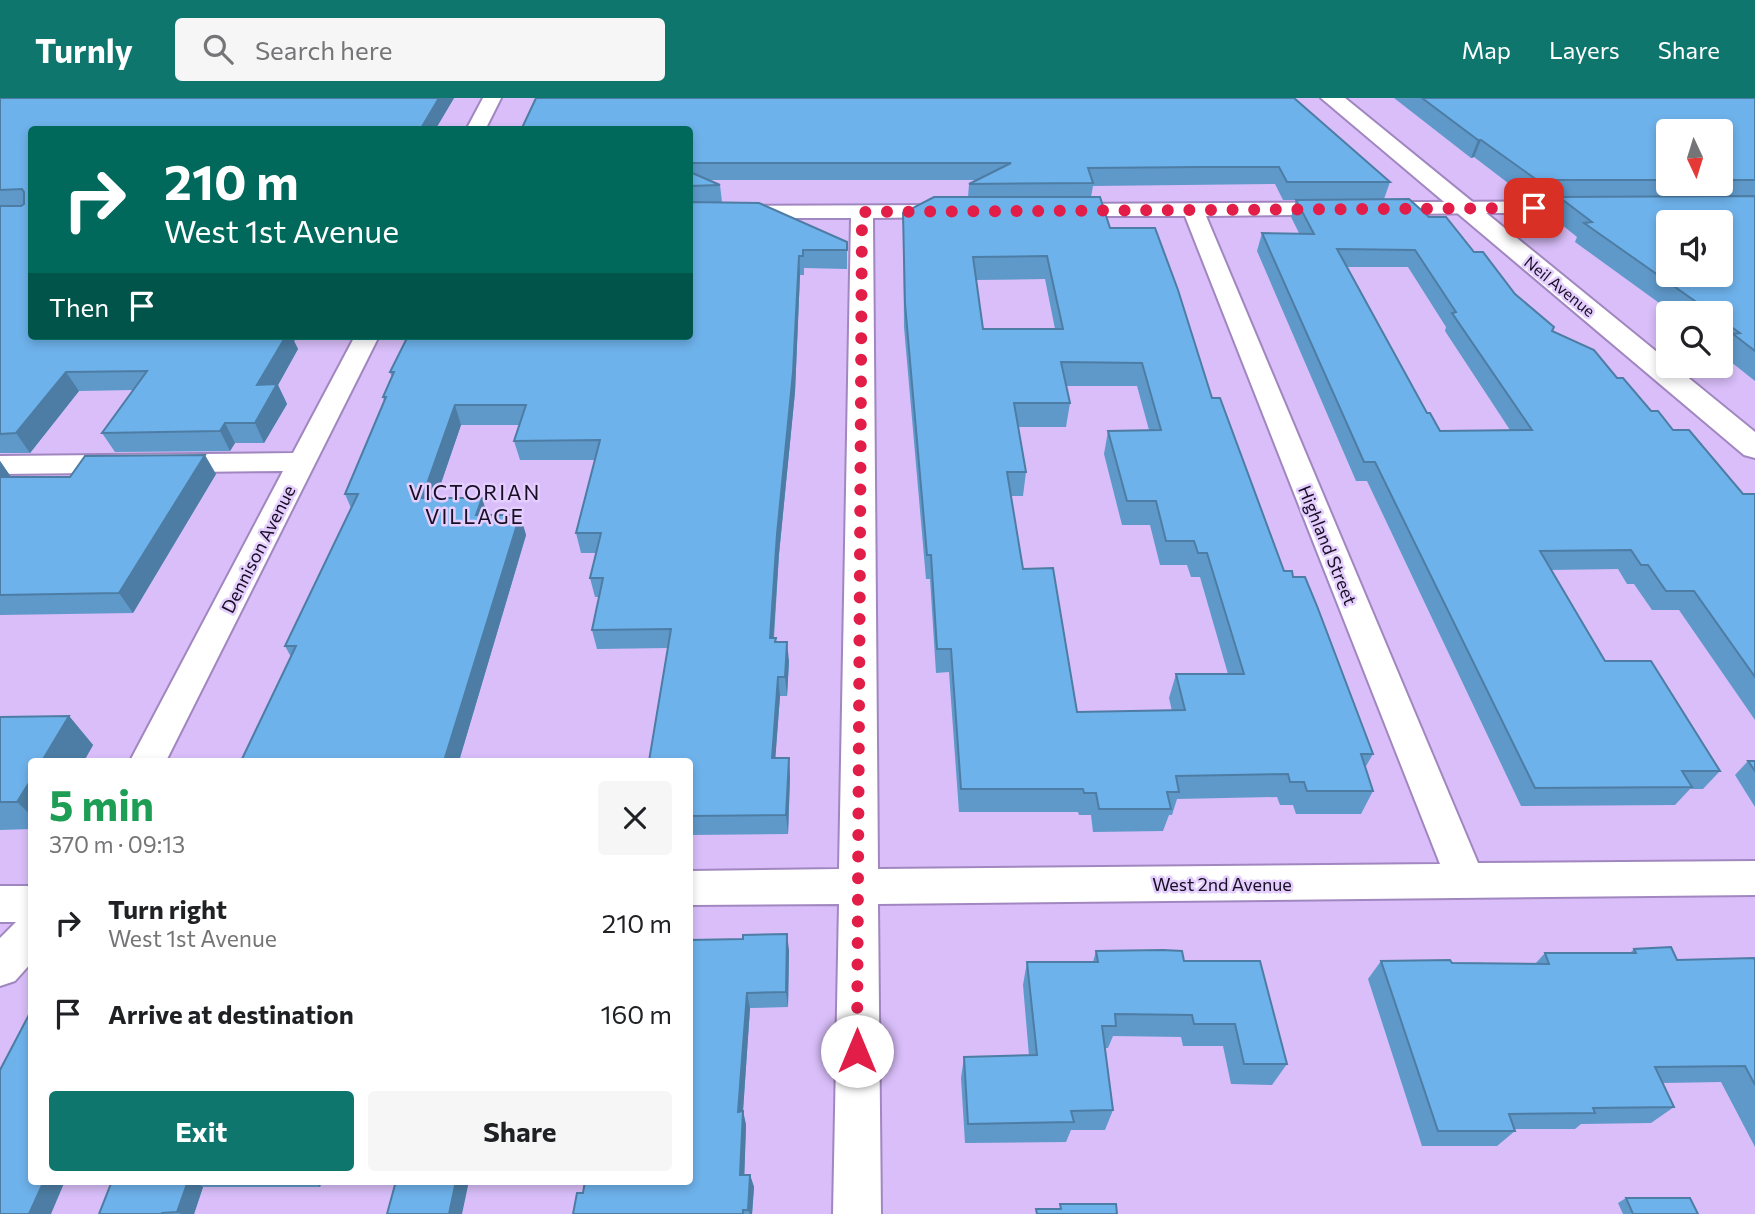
<!DOCTYPE html>
<html lang="en">
<head>
<meta charset="utf-8">
<style>
	:root { --surface:#fff; --page:#f6f6f6; --text:#202124; --muted:#757577; --accent:#0f766e }
	body { margin:0; font-family:Commissioner,sans-serif; background:var(--page); color:var(--text); height:100vh; display:flex; flex-direction:column; font-size:26px; white-space:nowrap }
	* { box-sizing:border-box; margin:0 }
	p { font-size:23px; color:var(--muted) }
	.icon { flex:none; width:38px; height:38px; fill:none; stroke:currentColor; stroke-width:2; stroke-linecap:round; stroke-linejoin:round }
	.map { position:relative; flex:1; overflow:hidden }
	.sheet { position:absolute; left:28px; top:660px; width:665px; height:427px; display:flex; flex-direction:column; background:var(--surface); border-radius:7px; box-shadow:0 4px 10px #0003 }
	.sheet>* { flex:none }
	.hud { position:absolute; left:28px; top:28px; width:665px; height:214px; border-radius:7px; box-shadow:0 4px 10px #0003; background:#00695c; color:#fff; overflow:hidden }
	.needle { width:46px; rotate:176deg }
	.fabs { position:absolute; left:1656px; top:21px; display:grid; gap:14px }
	.fabs a { display:grid; place-items:center; width:77px; height:77px; border-radius:7px; background:var(--surface); box-shadow:0 4px 10px #0003; font-size:35px }
	.pin { position:absolute; display:grid; place-items:center; width:60px; height:60px; color:#fff; margin:-30px; border-radius:14px; box-shadow:0 4px 10px #0006 }
	.me { position:absolute; width:77px; margin:-38px; rotate:0deg; stroke-linejoin:round; filter:drop-shadow(0 0 5px #0008) }
	.turn { display:flex; align-items:center; gap:24px; height:147px; padding:0 21px; font-size:32px }
	.turn .icon { width:91px; height:91px; stroke-width:2.5 }
	.turn b { display:block; font-size:49px; line-height:60px }
	.then { display:flex; align-items:center; height:66px; padding:0 21px; background:#0003; gap:14px; font-size:26px }
	.round { display:grid; place-items:center; flex:none; width:74px; height:74px; border-radius:7px; background:var(--page) }
	.headline { display:flex; align-items:center; justify-content:space-between; height:119px; padding:0 21px }
	h1 { font-size:42px; font-weight:700; line-height:52px; color:#1e9e55 }
	.cta { display:flex; gap:14px; margin-top:auto; padding:14px 21px }
	.cta a { flex:1; height:80px; border-radius:7px; background:var(--accent); color:#fff; font-size:28px; font-weight:700; line-height:80px; text-align:center }
	.cta a+a { background:var(--page); color:var(--text) }
	ul { padding:0; list-style:none }
	li { display:flex; align-items:center; gap:21px; height:91px; padding:0 21px }
	li div { flex:1 }
	li b { display:block; font-size:26px }
	li em { font-style:normal }
	header { display:flex; align-items:center; gap:42px; box-sizing:border-box; height:98px; padding:0 35px; background:var(--accent); color:#fff }
	header strong { font-size:33px }
	nav { display:flex; gap:38px; margin-inline-start:auto; font-size:24px }
	.search { width:490px; height:63px; background:var(--page); display:flex; align-items:center; gap:18px; box-sizing:border-box; padding:0 24px; border-radius:7px; color:var(--muted); font-size:26px }
	.map>svg:first-child { display:block }
</style>
</head>
<body>
<header>
<strong>Turnly</strong>
<div class="search"><svg class="icon" aria-label="search" viewBox="0 0 24 24"><circle cx="10" cy="10" r="6"/><path d="M15 15l6 6"/></svg>Search here</div>
<nav><a>Map</a><a>Layers</a><a>Share</a></nav>
</header>
<div class="map">
<svg width="1755" height="1116" viewBox="0 0 1755 1116">
	<rect width="100%" height="100%" fill="#d9bef9"/>
	<g fill="none" stroke-linecap="round" stroke-linejoin="round">
		<defs>
			<g id="minor">
				<polygon points="483,0 501,0 485,32 466,32"/>
				<polygon points="1599,103 1607,104 1610,109 1607,114 1206,118 1478,765 1755,763 1755,797 878,806 881,1116 833,1116 839,806 690,807 690,773 839,771 851,120 690,120 690,108 951,107 959,108 962,113 959,118 951,119 873,120 878,771 1440,766 1185,118 1057,118 1049,117 1046,112 1049,107 1057,106"/>
				<polygon points="355,238 379,238 166,663 130,663 283,373 0,376 0,358 293,355"/>
				<polygon points="0,788 32,788 32,864 15,883 0,888 0,840 16,824 0,824"/>
			</g>
			<polygon id="tertiary" points="1321,0 1345,0 1668,263 1668,268 1674,268 1755,334 1755,360 1744,357"/>
		</defs>
		<use href="#minor" stroke="#a187bf" stroke-width="4"/>
		<use href="#tertiary" stroke="#a187bf" stroke-width="4"/>
		<use href="#minor" fill="#fff" fill-rule="evenodd"/>
		<use href="#tertiary" fill="#fff" fill-rule="evenodd"/>
	</g>
	<g fill="#5f99ca" fill-rule="evenodd">
		<polygon points="0,0 454,0 435,32 32,32 296,240 294,243 298,251 278,287 287,306 264,345 235,345 230,353 115,354 102,335 133,292 79,293 30,355 0,355"/>
		<path d="M1294,0L1390,84L1384,101L1429,119L1474,154L1552,233L1617,280L1651,313L1743,396H1755V622L1679,512H1652L1634,486H1627L1618,471L1551,472L1605,563L1720,673L1703,691H1690L1675,707L1521,708L1367,383H1356L1257,153L1262,135H1299L1291,119L1296,102H1283L1275,86L1093,88L1091,99L1212,300L1284,473L1293,479L1373,656L1365,670L1373,693L1361,716H1296L1293,707H1280L1277,699L1177,701L1172,717H1169L1163,733L1093,734L1091,717H1079L1078,714H959L949,574L936,575L930,481H926L904,229L903,115L968,99L969,86L976,82H708L720,87L722,104L847,144V171L804,170V177H800L795,294L779,456L774,540L789,563L787,598H780L775,660H789L790,679L788,736L690,737V663L668,550L597,551L592,532L599,499H595L590,480L596,455H581L576,435L595,362H520L514,343L519,327H461L436,400H482L487,417H520L526,437L459,663H241L291,559L285,548L351,410L345,396L384,303L383,299L392,279L390,274L406,241L405,238H690V32ZM1347,169H1408L1446,229L1445,233L1510,332L1440,333L1427,315ZM1045,181L1055,231H983L976,182ZM1066,288H1137L1149,332L1108,333L1104,356L1122,427H1150L1160,467H1187L1191,479H1200L1228,576H1176L1169,600L1172,613L1077,614L1023,471L1011,398H1023L1026,374L1018,329H1066L1070,305Z"/>
		<path d="M1394,0H1755V283L1721,256L1723,252L1720,250V215H1673L1575,144L1577,139L1551,118L1559,101H1529L1474,59L1471,60ZM1668,33H1720V86H1668Z"/>
		<polygon points="0,363 11,379 216,376 133,515 0,517"/>
		<polygon points="69,618 93,647 84,663 32,663 32,731 0,732 0,619"/>
		<polygon points="1748,663 1755,663 1755,709 1735,677"/>
		<polygon points="743,841 789,852 788,909 750,910 743,1013 746,1027 744,1077 750,1077 754,1089 752,1116 573,1116 690,1083"/>
		<polygon points="1634,851 1677,862 1755,863 1755,1049 1721,984 1662,985 1674,1009 1651,1025 1581,1026 1575,1031 1515,1031 1515,1033 1497,1048 1422,1048 1368,881 1381,863 1535,866 1545,855 1630,855"/>
		<polygon points="1096,853 1184,863 1287,966 1272,987 1231,986 1223,948 1183,948 1181,939 1113,938 1108,950 1105,950 1113,1012 1105,1032 1071,1032 1066,1044 965,1045 961,980 964,959 1029,958 1023,887 1027,864 1093,864"/>
		<polygon points="112,1083 322,1083 320,1089 203,1089 194,1116 99,1116"/>
		<polygon points="1626,1100 1698,1116 1623,1116 1618,1105"/>
	</g>
	<g fill="#4d7da4">
		<polygon points="439,0 454,0 435,32 420,32"/>
		<polygon points="1478,42 1481,42 1474,59 1471,60"/>
		<polygon points="799,158 800,177 795,294 779,456 772,560 770,540 777,436"/>
		<polygon points="283,238 295,238 296,240 294,243 298,251 278,287 287,306 264,345 255,325 257,287"/>
		<polygon points="66,274 79,293 30,355 16,335"/>
		<polygon points="455,307 461,327 429,420 422,400"/>
		<polygon points="225,325 235,345 230,353 220,333"/>
		<polygon points="205,357 216,376 133,515 119,495"/>
		<polygon points="0,363 11,379 0,393"/>
		<polygon points="482,400 488,419 476,417"/>
		<polygon points="520,417 526,437 459,663 444,663"/>
		<polygon points="787,544 789,563 787,598 785,579"/>
		<polygon points="778,579 780,598 774,679 772,660"/>
		<polygon points="69,618 93,647 84,663 42,663"/>
		<polygon points="789,660 790,679 788,736 786,717"/>
		<polygon points="32,680 32,718 17,704"/>
		<polygon points="787,836 789,852 788,909 786,894"/>
		<polygon points="747,895 750,910 742,1027 738,1014"/>
		<polygon points="743,1013 746,1027 744,1089 740,1077"/>
		<polygon points="750,1077 754,1089 752,1116 750,1116 748,1112"/>
		<polygon points="44,1083 65,1083 51,1116 29,1116"/>
		<polygon points="188,1083 194,1083 203,1089 194,1116 181,1116 177,1114"/>
		<polygon points="313,1083 322,1083 320,1089"/>
		<polygon points="456,1083 469,1083 462,1116 449,1116"/>
	</g>
	<g fill="#6eb2eb" stroke="#4d7da4" stroke-width="2" fill-rule="evenodd">
		<polygon points="0,0 439,0 420,32 32,32 32,238 286,238 257,287 277,286 255,325 225,325 220,333 102,335 147,273 66,274 16,335 0,336 0,108 21,108 24,106 24,94 22,91 0,92"/>
		<polygon points="536,0 1294,0 1390,84 1287,84 1279,69 1202,69 1088,70 1093,85 969,86 1011,65 690,65 690,32 521,32"/>
		<polygon points="1422,0 1755,0 1755,82 1720,82 1720,33 1668,33 1668,82 1537,82 1481,42 1478,42"/>
		<polygon points="690,74 720,87 690,88"/>
		<path d="M1755,98V253L1733,236L1740,235L1720,221V215H1712L1584,125L1592,124L1559,99ZM1668,124H1720V177H1668Z"/>
		<path d="M934,99H1100L1110,130H1155L1178,192L1212,300H1220L1284,473H1292L1293,479H1305L1317,508L1373,656H1361L1373,693H1307L1304,684H1290L1288,676L1176,678L1179,694H1167L1171,711H1099L1096,695H1084L1083,691H961L951,551H937L931,457H927L905,206L903,115ZM1047,158L1063,231H983L973,159ZM1061,264L1142,265L1161,332L1108,333L1127,403H1156L1166,443H1194L1198,455H1207L1244,576H1176L1185,612L1077,614L1053,470L1023,471L1007,374H1026L1014,305H1070Z"/>
		<path d="M1409,101L1429,119H1446L1474,154H1483L1515,196L1554,229L1552,233L1594,252L1617,280H1623L1651,313H1658L1673,332H1689L1743,396H1755V579L1694,493H1666L1648,467H1641L1631,452L1540,453L1605,563H1651L1720,673H1682L1692,689L1535,690L1375,364H1364L1262,135L1314,136L1296,102ZM1337,151L1415,152L1456,214L1452,215L1532,332L1440,333L1430,315H1427Z"/>
		<polygon points="690,104 759,105 847,144 847,152 803,152 803,158 799,158 793,274 777,436 770,540 776,540 775,544 787,544 785,579 778,579 772,660 789,660 786,717 690,718 690,663 649,663 671,531 592,532 603,480 590,480 601,435 576,435 600,342 514,343 526,307 455,307 422,400 482,400 476,417 520,417 444,663 241,663 296,548 285,548 358,396 345,396 386,299 383,299 394,274 390,274 408,238 690,238"/>
		<polygon points="205,357 119,495 0,497 0,379 70,379 85,358"/>
		<polygon points="69,618 42,663 32,663 32,680 17,704 0,704 0,619"/>
		<polygon points="1748,663 1755,663 1755,673"/>
		<polygon points="787,836 786,894 747,895 738,1014 743,1013 740,1077 750,1077 748,1112 743,1112 743,1116 573,1116 577,1095 583,1095 585,1083 690,1083 690,842 743,841 743,837"/>
		<polygon points="1671,849 1677,862 1754,860 1755,863 1755,987 1745,968 1655,969 1674,1009 1593,1010 1595,1015 1509,1016 1515,1033 1438,1033 1381,863 1450,862 1452,865 1549,866 1545,855 1636,855 1634,851"/>
		<polygon points="1163,852 1182,853 1184,863 1260,863 1287,966 1244,966 1235,926 1194,926 1192,917 1115,916 1116,928 1102,928 1113,1012 1071,1013 1074,1024 968,1026 964,959 1037,957 1027,864 1098,864 1096,853"/>
		<polygon points="32,911 32,1083 44,1083 29,1116 0,1116 0,972"/>
		<polygon points="112,1083 188,1083 177,1114 162,1115 161,1116 99,1116"/>
		<polygon points="396,1083 456,1083 449,1116 387,1116"/>
		<polygon points="1626,1100 1690,1100 1698,1116 1633,1116"/>
		<polygon points="1060,1106 1116,1106 1117,1116 1037,1116 1036,1111 1061,1111"/>
	</g>
	<g fill="none" stroke-linecap="round" stroke-linejoin="round">
		<polyline stroke="#e11d48" stroke-width="12" stroke-dasharray="0 21.6" points="857,953 862,114 1534,110"/>
	</g>
	<g text-anchor="middle" dominant-baseline="central" stroke-width="5" stroke-linejoin="round" paint-order="stroke">
		<g font-size="16" fill="#190f24" stroke="#e4cefe">
			<text transform="translate(1560 188) rotate(39)">Neil Avenue</text>
		</g>
		<g font-size="18" fill="#190f24" stroke="#e4cefe">
			<text transform="translate(1328 447) rotate(68)">Highland Street</text>
			<text transform="translate(258 451) rotate(-63)">Dennison Avenue</text>
			<text x="1222" y="786">West 2nd Avenue</text>
		</g>
		<g font-size="21" letter-spacing="2" fill="#190f24" stroke="#e4cefe">
			<text x="475" y="393">VICTORIAN<tspan x="475" dy="24">VILLAGE</tspan></text>
		</g>
	</g>
</svg>
<div class="fabs">
<a><svg class="needle" viewBox="-14 -14 28 28"><path d="M0-13l5 13h-10z" fill="#e53935"/><path d="M0 13l5-13h-10z" fill="#757577"/></svg></a>
<a><svg class="icon" aria-label="sound" viewBox="0 0 24 24"><path d="M4 9h4l5-4v14l-5-4H4zM17 9q2 3 0 6"/></svg></a>
<a><svg class="icon" aria-label="search" viewBox="0 0 24 24"><circle cx="10" cy="10" r="6"/><path d="M15 15l6 6"/></svg></a>
</div>
<div class="pin" style="left:1534px;top:110px;background:#d93025"><svg class="icon" aria-label="arrive" viewBox="0 0 24 24"><path d="M6 21V4h12l-3 4 3 4H6"/></svg></div>
<svg class="me" style="left:857px;top:953px" viewBox="-20 -20 40 40"><circle r="19" fill="#fff"/><path d="M0-13L10 11 0 6-10 11z" fill="#e11d48"/></svg>
<div class="hud">
<div class="turn"><svg class="icon" aria-label="right" viewBox="0 0 24 24"><path d="M7 20v-9h11M14 6l5 5-5 5"/></svg><div><b>210 m</b>West 1st Avenue</div></div>
<div class="then">Then<svg class="icon" aria-label="arrive" viewBox="0 0 24 24"><path d="M6 21V4h12l-3 4 3 4H6"/></svg></div>
</div>
<section class="sheet">
<div class="headline"><div><h1>5 min</h1><p>370 m · 09:13</p></div><a class="round"><svg class="icon" aria-label="close" viewBox="0 0 24 24"><path d="M6 6l12 12M18 6L6 18"/></svg></a></div>
<ul>
<li><svg class="icon" aria-label="right" viewBox="0 0 24 24"><path d="M7 20v-9h11M14 6l5 5-5 5"/></svg><div><b>Turn right</b><p>West 1st Avenue</p></div><em>210 m</em></li>
<li><svg class="icon" aria-label="arrive" viewBox="0 0 24 24"><path d="M6 21V4h12l-3 4 3 4H6"/></svg><div><b>Arrive at destination</b></div><em>160 m</em></li>
</ul>
<div class="cta"><a>Exit</a><a>Share</a></div>
</section>
</div>
</body>
</html>
